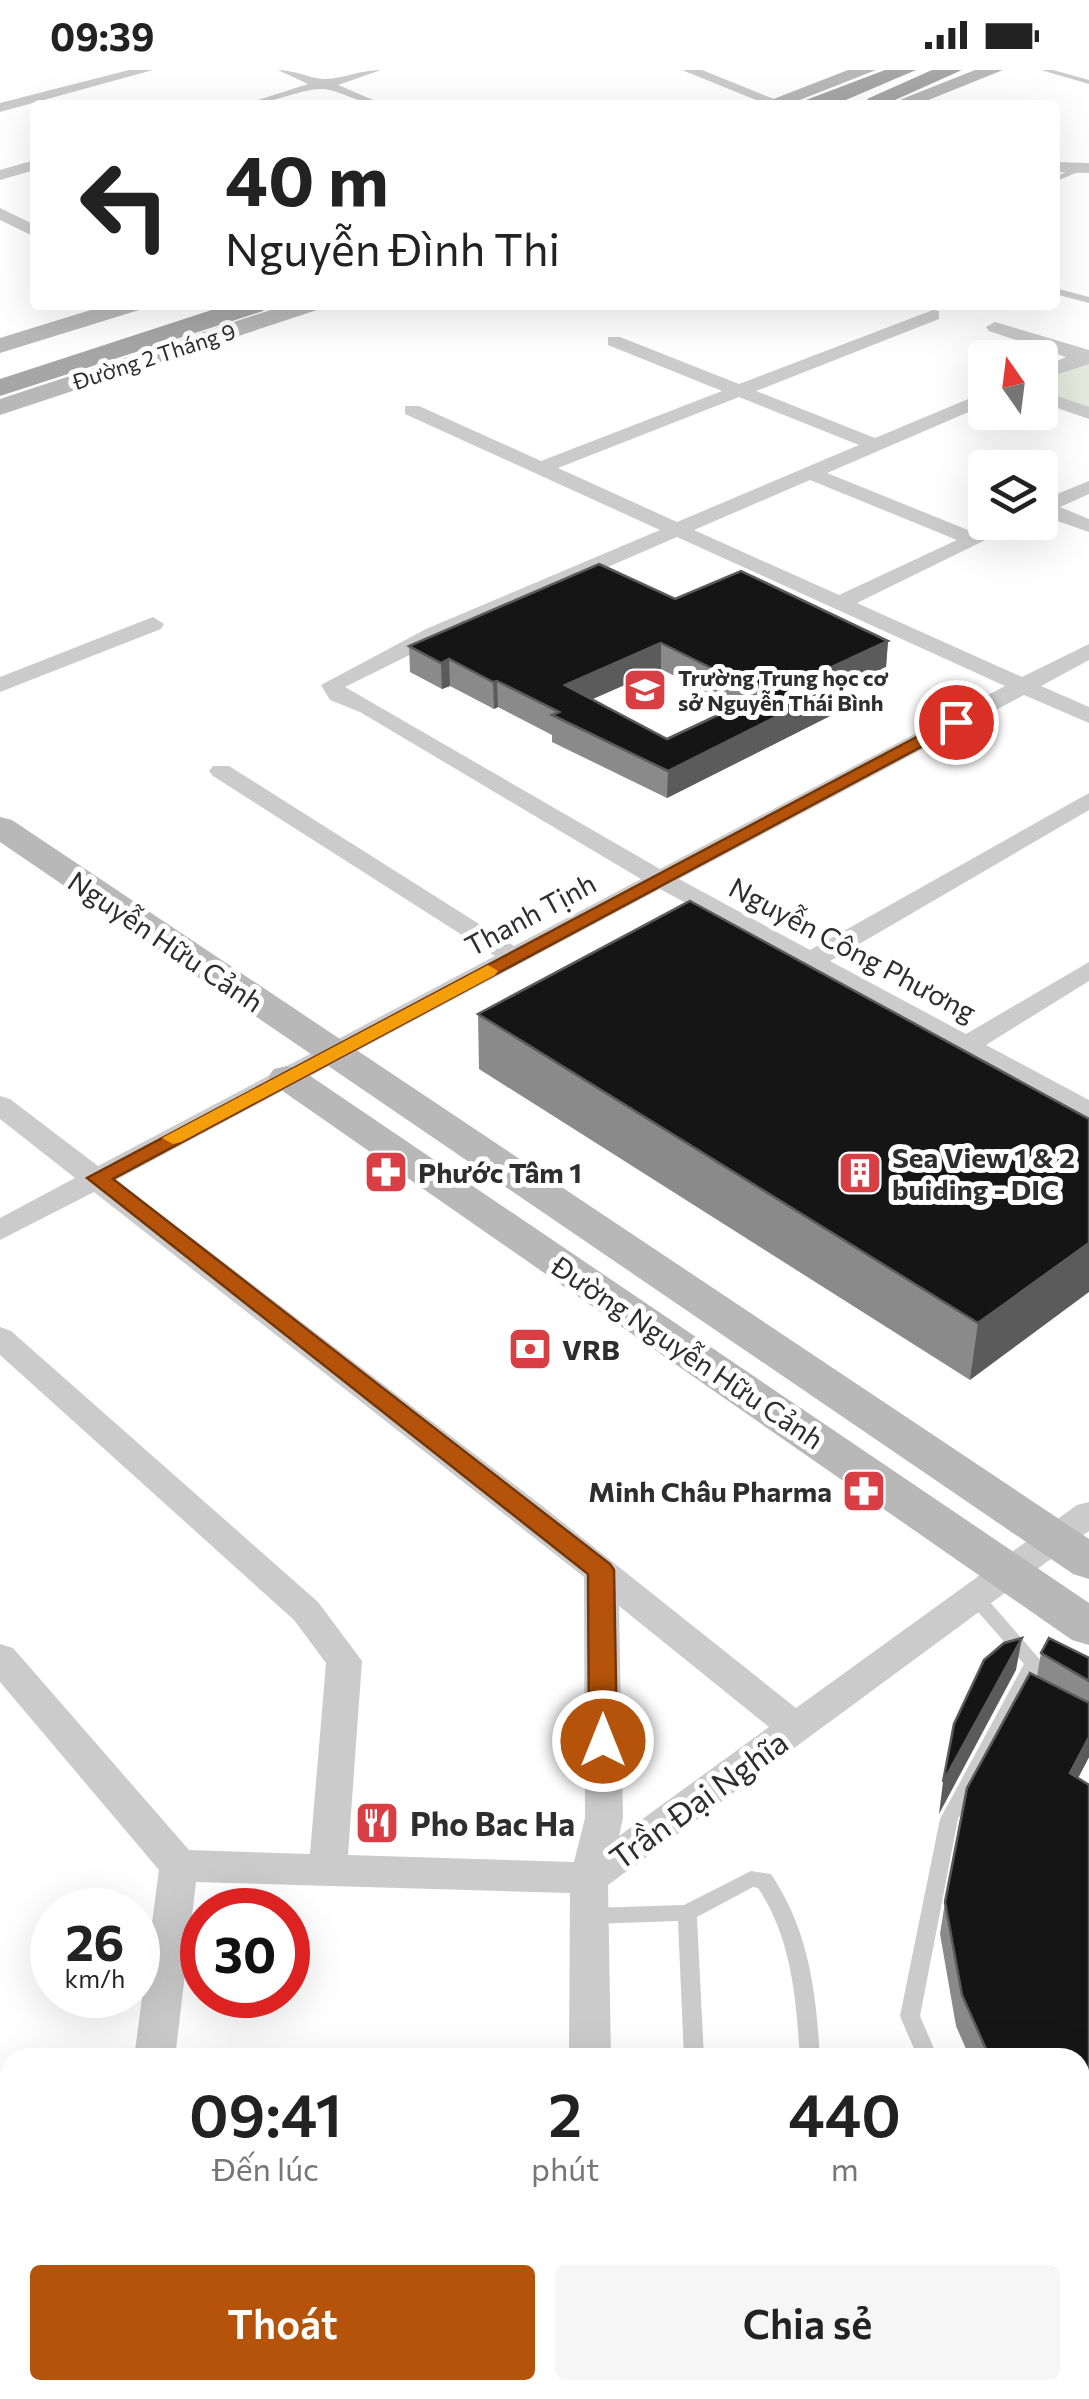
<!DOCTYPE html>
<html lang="vi">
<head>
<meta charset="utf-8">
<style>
	:root { --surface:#fff; --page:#f6f6f6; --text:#222; --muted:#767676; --accent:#b45309 }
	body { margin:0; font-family:Commissioner,sans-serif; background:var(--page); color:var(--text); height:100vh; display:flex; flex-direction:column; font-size:38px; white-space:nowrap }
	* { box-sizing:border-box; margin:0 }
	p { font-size:32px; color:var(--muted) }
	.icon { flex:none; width:55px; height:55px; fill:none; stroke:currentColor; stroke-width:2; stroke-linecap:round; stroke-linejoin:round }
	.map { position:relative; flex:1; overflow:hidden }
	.panel { position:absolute; left:0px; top:1978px; width:1090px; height:352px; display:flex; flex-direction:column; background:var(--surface); border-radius:30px 30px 0 0; box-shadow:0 10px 40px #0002 }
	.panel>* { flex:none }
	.top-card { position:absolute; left:30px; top:30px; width:1030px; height:210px; border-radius:10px; box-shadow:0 10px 40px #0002; background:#fff; color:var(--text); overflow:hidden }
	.needle { width:65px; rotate:346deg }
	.fabs { position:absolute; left:968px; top:270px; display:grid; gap:20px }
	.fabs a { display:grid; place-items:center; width:90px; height:90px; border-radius:10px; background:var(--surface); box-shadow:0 10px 40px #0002; font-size:50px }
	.speed { position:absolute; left:30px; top:1818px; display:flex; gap:20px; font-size:50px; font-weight:700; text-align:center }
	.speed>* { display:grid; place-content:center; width:130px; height:130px; border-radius:50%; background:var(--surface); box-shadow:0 10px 40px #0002; line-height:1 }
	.speed small { font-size:25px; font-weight:400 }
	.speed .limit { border:15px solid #d22; background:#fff; color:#111 }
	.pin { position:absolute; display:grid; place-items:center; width:85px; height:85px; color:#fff; margin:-42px; border:5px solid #fff; border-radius:50%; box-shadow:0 2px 10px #0007 }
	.me { position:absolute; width:110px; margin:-55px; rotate:0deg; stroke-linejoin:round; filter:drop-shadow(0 0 8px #0008) }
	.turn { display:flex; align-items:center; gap:35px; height:210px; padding:0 30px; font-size:45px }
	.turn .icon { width:130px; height:130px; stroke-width:2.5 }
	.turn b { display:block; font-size:70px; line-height:85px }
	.eta { display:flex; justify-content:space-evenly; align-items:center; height:170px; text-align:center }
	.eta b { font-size:60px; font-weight:600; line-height:70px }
	.cta { display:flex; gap:20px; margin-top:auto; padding:20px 30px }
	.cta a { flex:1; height:115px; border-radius:10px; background:var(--accent); color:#fff; font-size:40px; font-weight:600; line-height:115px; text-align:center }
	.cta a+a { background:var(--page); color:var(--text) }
	.status { display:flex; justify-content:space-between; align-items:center; height:70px; padding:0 50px; background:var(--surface); direction:ltr }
	.status svg { height:28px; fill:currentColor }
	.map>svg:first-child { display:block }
</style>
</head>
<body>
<div class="status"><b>09:39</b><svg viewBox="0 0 49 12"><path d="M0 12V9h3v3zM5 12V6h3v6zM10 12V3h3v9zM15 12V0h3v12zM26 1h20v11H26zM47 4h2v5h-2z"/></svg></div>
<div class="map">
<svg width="1089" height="2329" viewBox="0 0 1089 2329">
	<rect width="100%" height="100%" fill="#fff"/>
	<polygon fill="#e4eadd" points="1080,292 1089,294 1089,338 1040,320 1040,311"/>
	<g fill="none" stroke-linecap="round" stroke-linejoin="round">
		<g fill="#cbcbcb" fill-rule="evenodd">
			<polygon points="1041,0 1053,0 1089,10 1089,14"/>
			<polygon points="1080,96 1087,98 1055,112 1055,107"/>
			<polygon points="1055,218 1089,227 1089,233 1055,224"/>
			<polygon points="977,1522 983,1524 1043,1593 958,1749 920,1946 938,1988 918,1988 900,1946 940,1749 1024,1594 971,1534 968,1529 971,1524"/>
			<path d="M751,1801L771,1804C809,1861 816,1921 820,1988H800C796,1928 792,1869 758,1818L753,1817L697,1847L704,1988H684L678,1851L591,1854L584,1852L581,1846L584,1840L591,1838L684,1835Z"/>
			<polygon points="10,2194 10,2285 8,2290 0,2293 0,2202 2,2197"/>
			<polygon points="1080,2314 1086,2329 1063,2329 1060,2320 1080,2320"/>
			<polygon points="653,2320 705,2320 710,2327 710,2320 732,2320 733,2329 659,2329"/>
			<polygon points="820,2320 842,2320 843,2329 821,2329"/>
		</g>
		<g fill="#cbcbcb" fill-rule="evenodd">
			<polygon points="129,0 153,0 0,42 0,33"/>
			<path d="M278,0C295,0 311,9 325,9C342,9 360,0 381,0L338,15L385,35C359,35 342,20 322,19C303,18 270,35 242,35L308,14Z"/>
			<polygon points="682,0 702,0 789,35 768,35"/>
			<polygon points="35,90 35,100 0,110 0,100"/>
			<polygon points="1055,92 1089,93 1089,103 1055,102"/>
			<polygon points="0,138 35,155 35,167 0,150"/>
			<path d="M933,240L939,241V249L756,321L875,368L985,322V335L827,403L973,462L994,452H1022L857,533L1022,607L1089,574V590L1041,616L1089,637V653L1024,625L679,809L810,880L1089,723V740L830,891L966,964L1089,892V911L986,975L1089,1030V1051L660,819L116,1110L541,1435L796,1638L1077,1435L1089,1432V1461L608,1815L611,1988H569L570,1823L196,1812L175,1988H134L159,1800L0,1612V1574L13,1578L189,1780L310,1784L326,1593L294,1550L0,1285V1257L11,1261L318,1532L362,1591L348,1785L574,1792L585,1748L584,1507L94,1122L0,1170V1148L75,1108L0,1049V1026L10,1029L98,1096L495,886L213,706L209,701L213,696H229L514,876L641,809L360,642L330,630L321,615L426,559L660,460L405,344V336H419L541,391L722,321L608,275V267H620L739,314ZM739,327L859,375L677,452L558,398ZM810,410L957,470L839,525L694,460ZM677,467L1005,616L660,799L345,617L442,569ZM619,1536L769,1657L619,1766L623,1748Z"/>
			<polygon points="995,252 1089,280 1089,294 1040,310 1040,298 1066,287 989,261 986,257"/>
			<polygon points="1040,320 1089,337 1089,349 1040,332"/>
			<polygon points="1089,411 1089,424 1060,437 1089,449 1089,462 1040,445 1040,431"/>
			<polygon points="153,547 164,554 161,559 0,622 0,607"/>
			<rect x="101" y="2320" width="46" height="9"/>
			<polygon points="570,2320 616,2320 617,2329 571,2329"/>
		</g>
		<g fill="#b8b8b8" fill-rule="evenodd">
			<polygon points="848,0 876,0 787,35 758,35"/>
			<polygon points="975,0 1003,0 916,35 887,35"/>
			<polygon points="107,235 143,235 139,240 0,283 0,268"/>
			<polygon points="286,235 321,235 317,240 0,345 0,329"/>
			<polygon points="0,747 12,750 1089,1469 1089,1509 1073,1504 0,772"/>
			<polygon points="287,996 300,999 1089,1533 1089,1575 1072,1570 274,1015 268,1007 274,999"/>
		</g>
		<g fill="#a6a6a6" fill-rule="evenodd">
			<polygon points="885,0 916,0 834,35 803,35 806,30"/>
			<polygon points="932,0 962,0 886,34 875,35 867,29"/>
			<polygon points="227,235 267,235 263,241 0,326 0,309"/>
		</g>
	</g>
	<g fill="#8a8a8a" fill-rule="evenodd">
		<path d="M675,529L888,571L886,597L833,622L832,645L667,728L552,672V665L498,637L494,639L450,616L442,619L410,602L409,576ZM661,599L735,637L667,669L593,629Z"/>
		<polygon points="478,944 1089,1049 970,1310 479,999"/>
		<polygon points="1041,1583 1089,1588 1089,1687 1078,1708 1089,1715 1089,2191 1080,2181 1080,1988 970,1988 956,1956 940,1864 945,1832 1037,1606"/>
	</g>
	<g fill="#5b5b5b">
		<polygon points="888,571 886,597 833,622 832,645 667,728 668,701 810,607"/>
		<polygon points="661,573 661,599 565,641 565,615"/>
		<polygon points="449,589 450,616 442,619 441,593"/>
		<polygon points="497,611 498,637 494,639 493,612"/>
		<polygon points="1089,1173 1089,1222 970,1310 978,1253"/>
		<polygon points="1022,1568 1016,1600 939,1744 943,1712"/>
		<polygon points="1089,1667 1089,1687 1064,1735 1070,1703"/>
	</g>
	<g fill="#151515" stroke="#5b5b5b" stroke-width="2.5" fill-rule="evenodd">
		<path d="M599,494L675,529L741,501L888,571L810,607L834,618L668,701L552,645L559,642L497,611L493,612L449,589L441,593L409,576ZM661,573L763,624L667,669L565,615Z"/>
		<polygon points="690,831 1089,1049 1089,1173 978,1253 478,944"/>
		<polygon points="1022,1568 943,1712 954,1654 984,1590 1004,1573"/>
		<polygon points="1049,1568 1089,1588 1089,1611 1041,1583"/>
		<polygon points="1030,1603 1089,1633 1089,1667 1070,1703 1089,1715 1089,2152 1080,2142 1080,1988 990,1988 962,1925 945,1832 967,1718"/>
		<polygon points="871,2320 1014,2320 1011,2329 864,2329"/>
	</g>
	<polygon fill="#b45309" stroke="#753606" stroke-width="2.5" points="956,646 962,648 962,655 113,1109 610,1494 614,1500 617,1671 613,1679 603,1682 593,1679 589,1671 588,1504 87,1108"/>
	<polygon fill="#f59e0b" points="488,895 498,901 495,905 181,1072 173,1074 162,1068"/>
	<defs>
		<symbol id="school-square" viewBox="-11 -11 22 22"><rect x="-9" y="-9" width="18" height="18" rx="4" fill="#d73f45" stroke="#fff"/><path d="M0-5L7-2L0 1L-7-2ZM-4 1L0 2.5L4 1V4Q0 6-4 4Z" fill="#fff"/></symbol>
		<symbol id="pharmacy-square" viewBox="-11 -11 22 22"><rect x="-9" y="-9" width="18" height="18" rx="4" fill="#d73f45" stroke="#fff"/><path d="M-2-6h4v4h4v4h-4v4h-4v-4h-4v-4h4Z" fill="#fff"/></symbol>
		<symbol id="building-square" viewBox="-11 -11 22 22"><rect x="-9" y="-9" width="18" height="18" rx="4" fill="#d73f45" stroke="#fff"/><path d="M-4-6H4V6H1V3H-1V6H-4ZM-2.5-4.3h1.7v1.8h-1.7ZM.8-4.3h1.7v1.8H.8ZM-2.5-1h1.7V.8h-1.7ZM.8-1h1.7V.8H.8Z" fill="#fff"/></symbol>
		<symbol id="bank-square" viewBox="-11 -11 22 22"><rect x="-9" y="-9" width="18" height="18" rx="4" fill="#d73f45" stroke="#fff"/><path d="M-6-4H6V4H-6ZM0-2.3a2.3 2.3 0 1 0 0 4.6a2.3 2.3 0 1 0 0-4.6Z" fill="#fff"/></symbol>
		<symbol id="restaurant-square" viewBox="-11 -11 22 22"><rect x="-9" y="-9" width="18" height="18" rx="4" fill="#d73f45" stroke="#fff"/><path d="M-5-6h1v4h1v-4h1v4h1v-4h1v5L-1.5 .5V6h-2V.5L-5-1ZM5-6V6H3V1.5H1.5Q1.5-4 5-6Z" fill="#fff"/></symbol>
	</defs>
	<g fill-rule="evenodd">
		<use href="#school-square" x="620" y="595" width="50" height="50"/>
		<use href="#pharmacy-square" x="361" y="1077" width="50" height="50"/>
		<use href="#building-square" x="835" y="1078" width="50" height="50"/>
		<use href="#bank-square" x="505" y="1254" width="50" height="50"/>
		<use href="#pharmacy-square" x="839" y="1396" width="50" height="50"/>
		<use href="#restaurant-square" x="352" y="1728" width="50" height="50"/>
	</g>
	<g text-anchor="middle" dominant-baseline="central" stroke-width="10" stroke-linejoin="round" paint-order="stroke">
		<g font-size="22" fill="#2e2e2e" stroke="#fff">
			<text transform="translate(154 286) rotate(-18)">Đường 2 Tháng 9</text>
		</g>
		<g font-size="22" font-weight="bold" fill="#2e2e2e" stroke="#fff" text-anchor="start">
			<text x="678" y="607">Trường Trung học cơ<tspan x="678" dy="25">sở Nguyễn Thái Bình</tspan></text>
		</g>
		<g font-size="28" fill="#2e2e2e" stroke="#fff">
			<text transform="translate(530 844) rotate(-28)">Thanh Tịnh</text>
			<text transform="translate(166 871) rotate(34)">Nguyễn Hữu Cảnh</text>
			<text transform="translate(853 879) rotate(28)">Nguyễn Công Phương</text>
			<text transform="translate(688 1282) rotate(34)">Đường Nguyễn Hữu Cảnh</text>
		</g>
		<g font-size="28" font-weight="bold" fill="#2e2e2e" stroke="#fff" text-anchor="start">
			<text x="892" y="1087">Sea View 1 &amp; 2<tspan x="892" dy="32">buiding - DIC</tspan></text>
			<text x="418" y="1102">Phước Tâm 1</text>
			<text x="562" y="1279">VRB</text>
			<text x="832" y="1421" text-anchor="end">Minh Châu Pharma</text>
		</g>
		<g font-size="32" fill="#2e2e2e" stroke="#fff">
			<text transform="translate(698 1729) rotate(-36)">Trần Đại Nghĩa</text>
		</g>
		<g font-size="32" font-weight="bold" fill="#2e2e2e" stroke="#fff" text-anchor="start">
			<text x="410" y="1753">Pho Bac Ha</text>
		</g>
	</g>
</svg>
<div class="fabs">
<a><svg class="needle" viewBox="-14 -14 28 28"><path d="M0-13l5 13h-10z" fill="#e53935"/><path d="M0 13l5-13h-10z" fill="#767676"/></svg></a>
<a><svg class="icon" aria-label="layers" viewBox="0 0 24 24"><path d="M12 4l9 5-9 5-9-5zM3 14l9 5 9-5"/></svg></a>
</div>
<div class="speed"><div>26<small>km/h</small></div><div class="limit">30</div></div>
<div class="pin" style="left:956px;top:652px;background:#d93025"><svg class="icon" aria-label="arrive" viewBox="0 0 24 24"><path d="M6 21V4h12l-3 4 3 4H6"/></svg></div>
<svg class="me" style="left:603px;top:1671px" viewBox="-20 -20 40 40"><circle r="17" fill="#b45309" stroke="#fff" stroke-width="3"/><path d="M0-11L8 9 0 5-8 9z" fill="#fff"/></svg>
<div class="top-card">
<div class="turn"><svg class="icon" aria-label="left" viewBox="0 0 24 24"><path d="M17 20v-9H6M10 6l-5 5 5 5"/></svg><div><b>40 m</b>Nguyễn Đình Thi</div></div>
</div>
<section class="panel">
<div class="eta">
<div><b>09:41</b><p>Đến lúc</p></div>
<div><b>2</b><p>phút</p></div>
<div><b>440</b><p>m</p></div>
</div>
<div class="cta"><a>Thoát</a><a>Chia sẻ</a></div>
</section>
</div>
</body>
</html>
